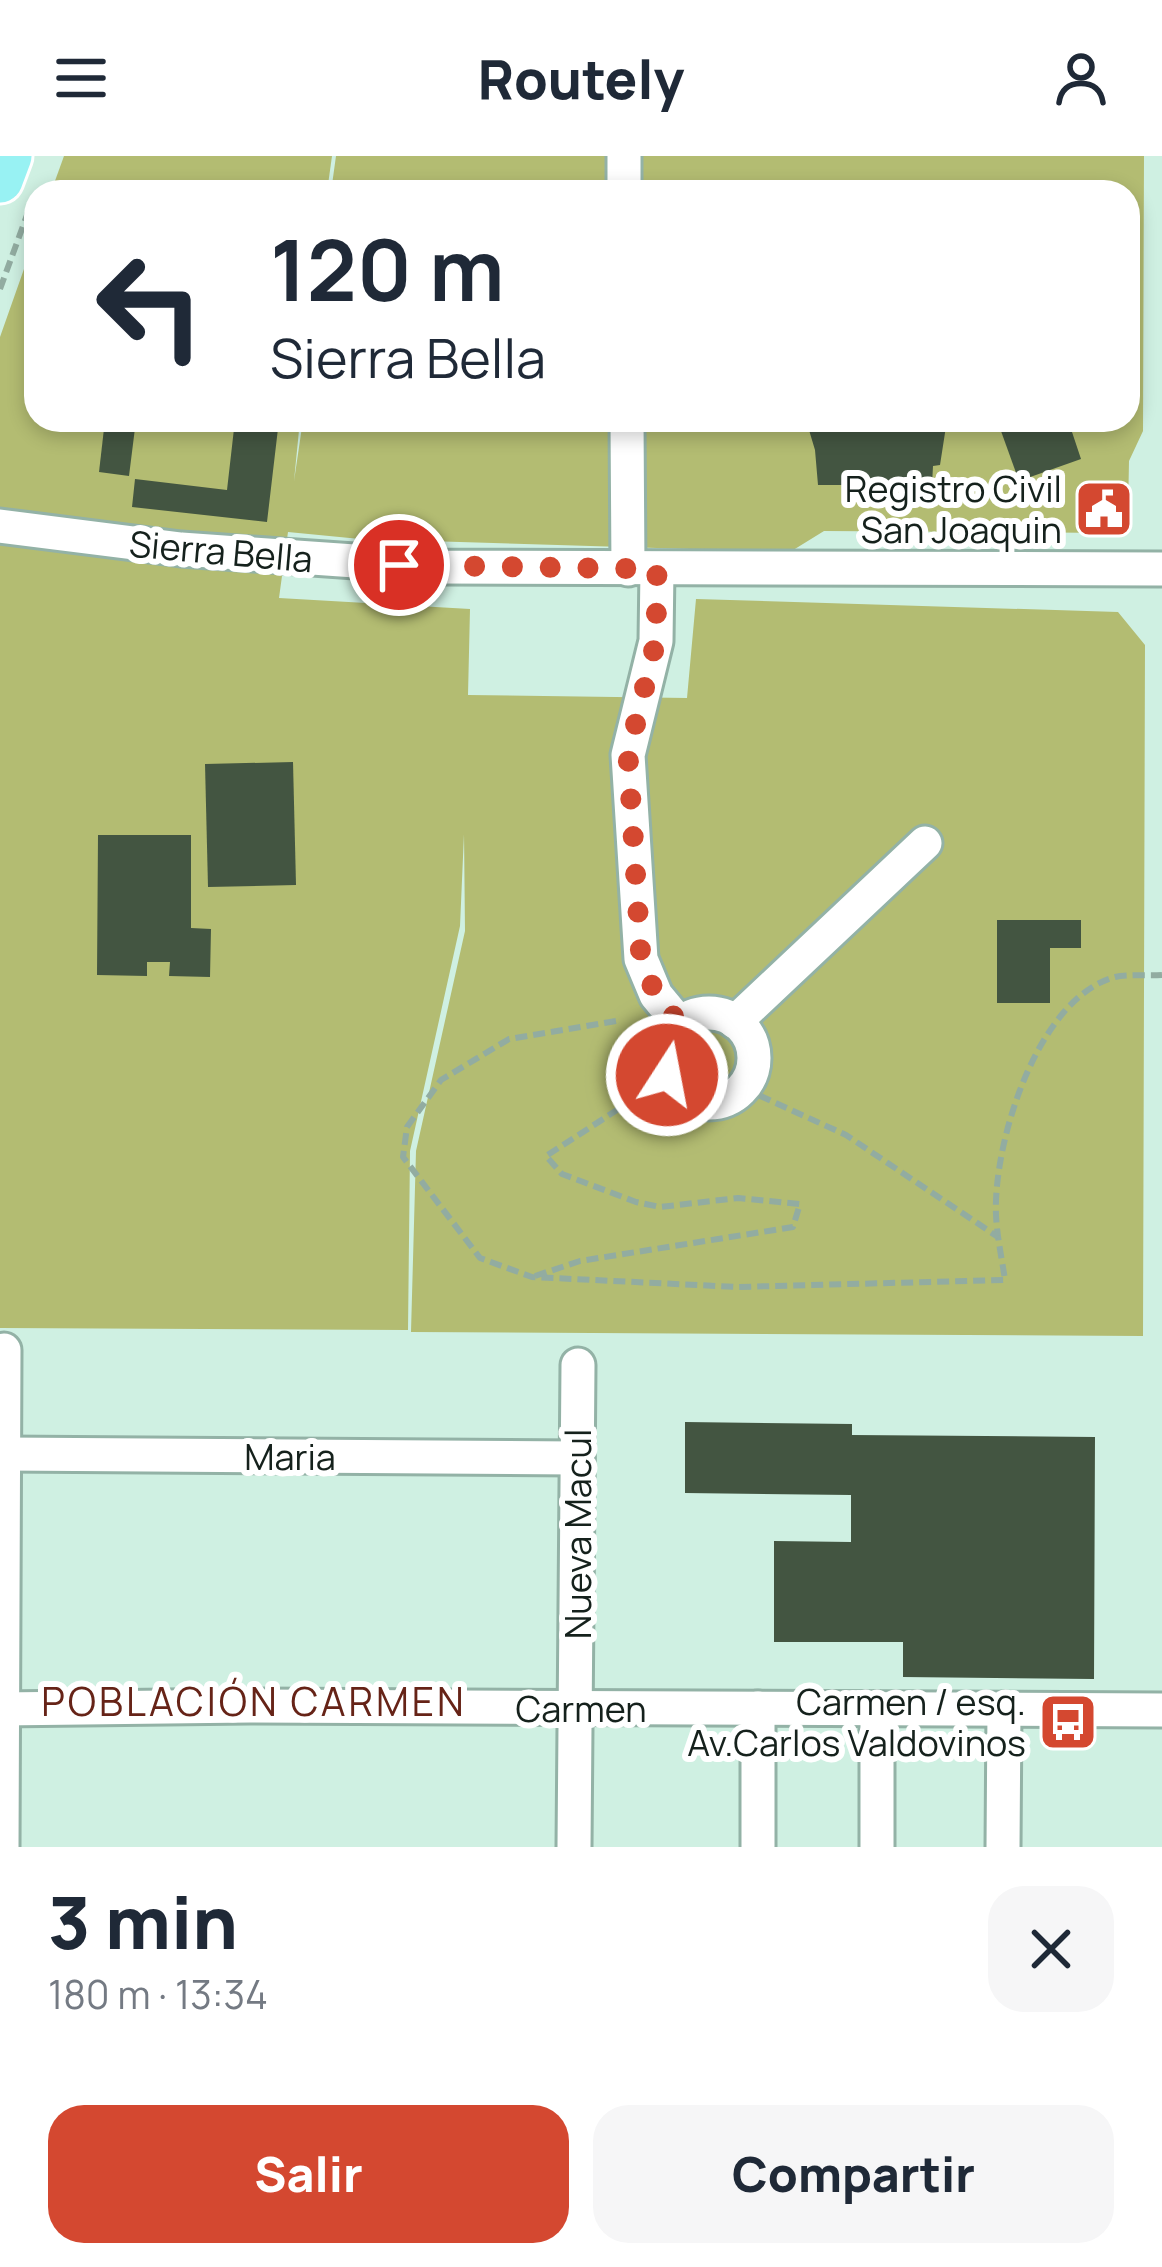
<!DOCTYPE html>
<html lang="es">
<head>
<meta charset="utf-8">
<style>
	:root { --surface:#fff; --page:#f6f6f7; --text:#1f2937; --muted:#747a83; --accent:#d44830 }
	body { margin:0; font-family:Manrope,sans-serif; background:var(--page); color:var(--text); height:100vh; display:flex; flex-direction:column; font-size:45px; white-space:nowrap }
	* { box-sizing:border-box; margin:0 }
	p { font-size:39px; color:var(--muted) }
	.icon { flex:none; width:66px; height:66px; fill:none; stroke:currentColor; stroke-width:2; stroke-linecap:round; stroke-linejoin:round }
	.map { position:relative; height:1691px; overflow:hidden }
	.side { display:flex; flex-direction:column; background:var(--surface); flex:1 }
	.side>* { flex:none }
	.top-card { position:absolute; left:24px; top:24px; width:1116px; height:252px; border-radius:36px; box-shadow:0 6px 18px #0003; background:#fff; color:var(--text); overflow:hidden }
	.pin { position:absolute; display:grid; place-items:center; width:102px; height:102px; color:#fff; margin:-51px; border:6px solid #fff; border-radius:50%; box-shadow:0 3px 12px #0007 }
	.me { position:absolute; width:132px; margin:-66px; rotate:11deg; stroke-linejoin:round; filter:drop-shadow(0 0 9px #0008) }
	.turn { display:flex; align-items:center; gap:42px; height:252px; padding:0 48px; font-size:54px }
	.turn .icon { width:156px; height:156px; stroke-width:2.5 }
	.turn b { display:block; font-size:84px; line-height:102px }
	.round { display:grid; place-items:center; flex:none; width:126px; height:126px; border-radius:36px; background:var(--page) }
	.head { display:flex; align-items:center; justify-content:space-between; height:204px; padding:0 48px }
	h1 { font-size:72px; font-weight:800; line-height:90px }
	.cta { display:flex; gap:24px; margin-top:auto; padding:24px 48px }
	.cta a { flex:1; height:138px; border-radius:36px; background:var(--accent); color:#fff; font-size:48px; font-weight:800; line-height:138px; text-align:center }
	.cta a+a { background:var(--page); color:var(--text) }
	header { display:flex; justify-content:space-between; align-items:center; height:156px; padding:0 48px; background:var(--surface); font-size:54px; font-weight:800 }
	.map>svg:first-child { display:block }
</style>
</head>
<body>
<header><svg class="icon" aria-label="menu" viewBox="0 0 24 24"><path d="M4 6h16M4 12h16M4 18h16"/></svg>Routely<svg class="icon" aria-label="person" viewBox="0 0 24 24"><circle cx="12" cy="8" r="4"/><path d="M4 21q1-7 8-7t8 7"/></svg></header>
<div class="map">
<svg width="1162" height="1691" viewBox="0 0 1162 1691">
	<rect width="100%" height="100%" fill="#cff0e2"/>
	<g fill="#b3bc72">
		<polygon points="64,0 332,0 327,36 51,36"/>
		<polygon points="336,0 1144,0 1143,275 1129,305 1128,357 1117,377 824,375 790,396 360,383 288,376 279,442 470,453 468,539 687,542 696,443 1118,456 1145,489 1143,1180 411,1176 416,995 465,775 464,678 460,770 410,995 408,1174 0,1172 0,181 36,79 36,264 300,264 294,325 303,264 1128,264 1128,36 331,36"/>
	</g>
	<g fill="#435541">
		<polygon points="105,264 136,264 129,320 99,316"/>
		<polygon points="235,264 279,264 267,366 132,351 135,323 227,334"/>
		<polygon points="806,264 947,264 940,309 933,310 932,329 818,329 815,294"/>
		<polygon points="997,264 1068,264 1081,303 1019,325"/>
		<polygon points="293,606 296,729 208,731 205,608"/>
		<polygon points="98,679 191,679 191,772 211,773 210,821 169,820 170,806 147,806 147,820 97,819"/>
		<polygon points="997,764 1081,764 1081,792 1050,792 1050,847 997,847"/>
		<polygon points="685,1266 852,1268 852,1279 1095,1281 1094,1523 903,1521 903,1486 774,1486 774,1385 851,1386 851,1339 685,1337"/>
	</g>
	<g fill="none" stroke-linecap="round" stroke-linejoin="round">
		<defs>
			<g id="minor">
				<polyline points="624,0 624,36"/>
				<polyline points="627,264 628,413"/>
				<polyline points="0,370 181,393 441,411 1162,413"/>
				<polyline points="657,413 656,485 628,599 641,803 656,839 680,868"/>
				<circle cx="709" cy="902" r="45"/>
				<polyline points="735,866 925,687"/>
				<polyline points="4,1298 577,1302"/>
				<polyline points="0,1553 250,1550 1162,1554"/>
				<polyline points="877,1553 877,1691"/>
				<polyline points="758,1690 758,1552"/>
				<polyline points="2,1691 4,1194"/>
				<polyline points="574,1691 578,1209"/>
				<polyline points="1003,1691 1004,1553"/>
			</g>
			<polyline id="major" points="0,24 9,0"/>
		</defs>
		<use href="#minor" stroke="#93b2a6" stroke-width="39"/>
		<use href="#major" stroke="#fff" stroke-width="51"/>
		<g stroke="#92aca1" stroke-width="6" stroke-dasharray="12 6" stroke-linecap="butt">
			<polyline points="0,133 34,40"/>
			<path d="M616,865L509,883L441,924L407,971L403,1001L480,1102L532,1121L737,1131L1005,1124C1002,1103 997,1081 996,1059C993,988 1037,842 1115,821C1129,818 1147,820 1162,819"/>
			<polyline points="743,932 846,979 998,1081"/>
			<polyline points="535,1120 580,1105 793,1071 800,1048 738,1042 660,1051 636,1046 562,1018 546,1000 634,943 647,938 677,935"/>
		</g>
		<use href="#minor" stroke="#fff" stroke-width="33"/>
		<use href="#major" stroke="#98f2f3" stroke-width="45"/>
	</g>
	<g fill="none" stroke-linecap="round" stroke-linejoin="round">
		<path stroke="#d44830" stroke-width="21" stroke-dasharray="0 37.8" d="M399,409L657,413L656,485L628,599L641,803L656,839L680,868C666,885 663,897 667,919"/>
	</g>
	<defs>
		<symbol id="civic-square" viewBox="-11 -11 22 22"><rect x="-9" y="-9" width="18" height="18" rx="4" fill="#d44830" stroke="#fff"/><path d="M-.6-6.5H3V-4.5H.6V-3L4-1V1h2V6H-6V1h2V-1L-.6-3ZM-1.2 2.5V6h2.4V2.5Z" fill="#fff"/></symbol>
		<symbol id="bus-square" viewBox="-11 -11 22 22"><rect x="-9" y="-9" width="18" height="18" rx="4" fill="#d44830" stroke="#fff"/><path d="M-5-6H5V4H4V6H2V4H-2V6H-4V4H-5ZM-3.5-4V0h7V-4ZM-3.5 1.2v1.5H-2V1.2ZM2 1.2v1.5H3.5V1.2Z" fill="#fff"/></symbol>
	</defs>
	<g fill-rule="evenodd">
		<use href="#civic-square" x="1071" y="320" width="66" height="66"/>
		<use href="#bus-square" x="1035" y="1533" width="66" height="66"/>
	</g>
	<g text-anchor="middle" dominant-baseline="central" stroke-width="12" stroke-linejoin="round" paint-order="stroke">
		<g font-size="36" fill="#15211c" stroke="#fff" text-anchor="end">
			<text x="1062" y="332">Registro Civil<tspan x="1062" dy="41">San Joaquin</tspan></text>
			<text x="1026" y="1545">Carmen / esq.<tspan x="1026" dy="41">Av.Carlos Valdovinos</tspan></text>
		</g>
		<g font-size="36" fill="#15211c" stroke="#fff">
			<text transform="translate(221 395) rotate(5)">Sierra Bella</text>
			<text x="290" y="1300">Maria</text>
			<text transform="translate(577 1378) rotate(-90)">Nueva Macul</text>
			<text x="581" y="1552">Carmen</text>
		</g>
		<g font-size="39" letter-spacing="3" fill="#662317" stroke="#fff">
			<text x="254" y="1545">POBLACIÓN CARMEN</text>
		</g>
	</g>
</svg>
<div class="pin" style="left:399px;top:409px;background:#d93025"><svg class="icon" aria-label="arrive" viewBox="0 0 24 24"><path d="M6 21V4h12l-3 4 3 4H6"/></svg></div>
<svg class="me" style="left:667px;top:919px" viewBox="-20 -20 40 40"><circle r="17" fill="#d44830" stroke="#fff" stroke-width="3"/><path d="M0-11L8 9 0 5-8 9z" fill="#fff"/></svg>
<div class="top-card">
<div class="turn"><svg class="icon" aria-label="left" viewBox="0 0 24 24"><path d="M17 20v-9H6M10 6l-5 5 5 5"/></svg><div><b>120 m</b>Sierra Bella</div></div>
</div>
</div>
<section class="side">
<div class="head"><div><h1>3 min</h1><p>180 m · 13:34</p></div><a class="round"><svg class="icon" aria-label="close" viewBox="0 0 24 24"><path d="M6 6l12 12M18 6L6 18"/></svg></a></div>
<div class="cta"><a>Salir</a><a>Compartir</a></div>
</section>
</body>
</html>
